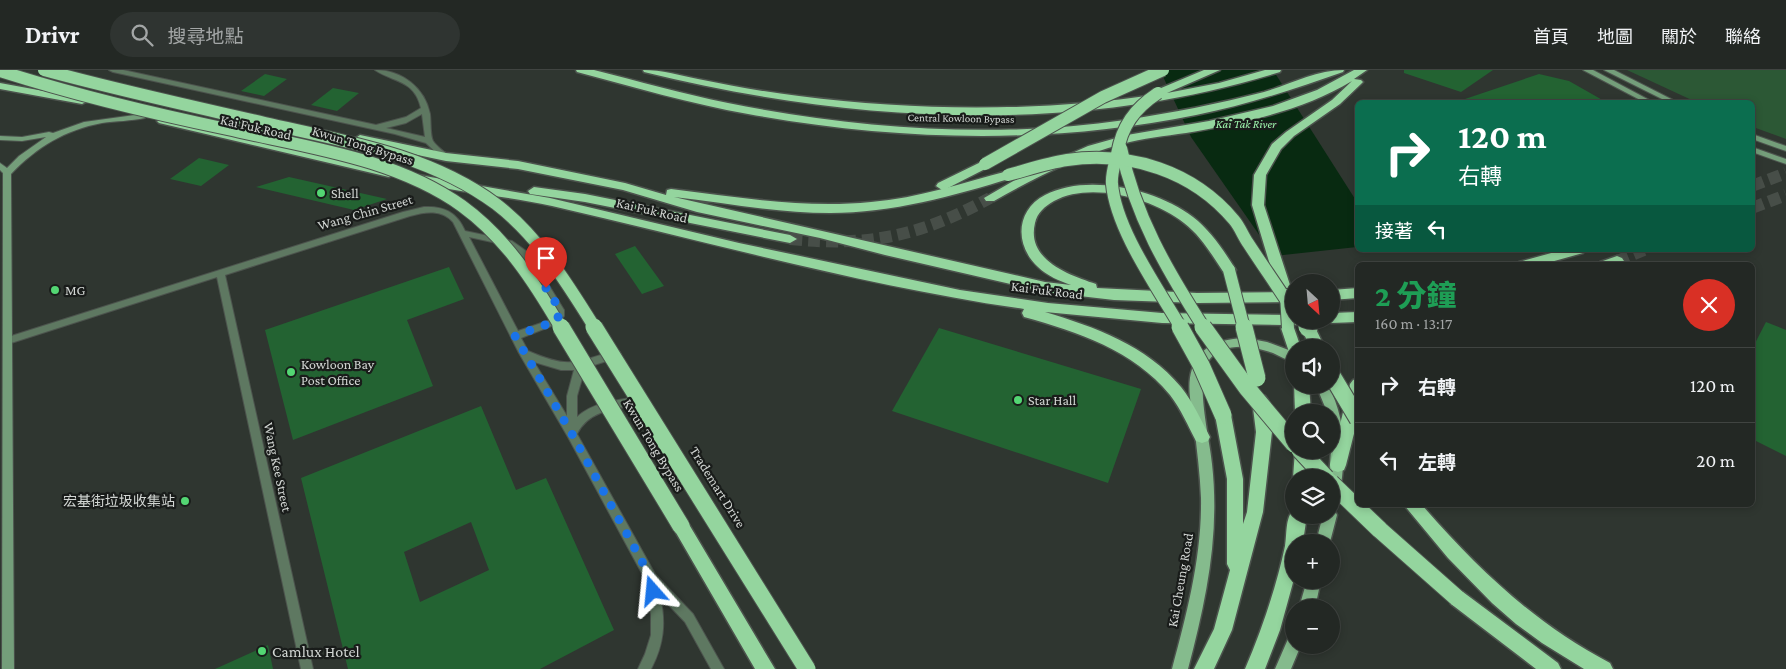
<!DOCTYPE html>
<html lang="zh-TW">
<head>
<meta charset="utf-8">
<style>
	:root { --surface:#232824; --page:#2f3431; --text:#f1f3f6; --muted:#a3a6a6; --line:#404441 }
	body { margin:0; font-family:"Crimson Pro","Noto Sans TC",serif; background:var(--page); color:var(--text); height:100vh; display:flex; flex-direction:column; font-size:19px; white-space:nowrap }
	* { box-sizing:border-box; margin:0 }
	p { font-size:16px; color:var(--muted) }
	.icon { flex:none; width:28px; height:28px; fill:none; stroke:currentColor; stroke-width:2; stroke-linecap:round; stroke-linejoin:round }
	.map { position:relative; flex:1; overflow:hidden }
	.drawer { position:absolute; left:1355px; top:192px; width:400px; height:245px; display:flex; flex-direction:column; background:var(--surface); border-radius:8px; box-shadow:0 2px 8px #0003,0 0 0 1px var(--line) }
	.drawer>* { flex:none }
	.banner { position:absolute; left:1355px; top:30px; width:400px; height:152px; border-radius:8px; box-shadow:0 2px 8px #0003,0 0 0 1px var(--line); background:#0b6e4f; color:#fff; overflow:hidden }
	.needle { width:32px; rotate:154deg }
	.fabs { position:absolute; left:1285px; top:204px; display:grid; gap:10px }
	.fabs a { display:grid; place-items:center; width:55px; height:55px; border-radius:50%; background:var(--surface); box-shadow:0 2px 8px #0003,0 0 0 1px var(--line); font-size:25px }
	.pin { position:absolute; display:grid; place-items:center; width:42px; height:42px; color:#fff; margin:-51px -21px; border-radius:50% 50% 50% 0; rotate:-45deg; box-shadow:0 0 5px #0007 }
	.pin .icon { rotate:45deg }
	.me { position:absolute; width:55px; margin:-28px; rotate:342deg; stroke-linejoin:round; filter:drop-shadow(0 0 4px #0008) }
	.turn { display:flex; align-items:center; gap:18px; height:105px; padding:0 20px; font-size:22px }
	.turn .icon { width:65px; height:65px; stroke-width:2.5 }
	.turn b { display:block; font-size:35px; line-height:42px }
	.then { display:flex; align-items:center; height:48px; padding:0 20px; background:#0003; gap:10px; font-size:19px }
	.round { display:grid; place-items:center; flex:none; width:52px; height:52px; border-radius:26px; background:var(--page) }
	.summary { display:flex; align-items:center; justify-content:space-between; height:85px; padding:0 20px }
	h1 { font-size:30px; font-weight:800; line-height:38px; color:#1e9e55 }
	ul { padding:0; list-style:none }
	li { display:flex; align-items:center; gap:15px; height:75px; padding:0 20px; border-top:1px solid var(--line) }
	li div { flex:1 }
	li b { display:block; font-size:19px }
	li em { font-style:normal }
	header { display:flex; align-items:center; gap:30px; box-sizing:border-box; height:70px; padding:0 25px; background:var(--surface); border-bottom:1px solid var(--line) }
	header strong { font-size:24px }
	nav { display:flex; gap:28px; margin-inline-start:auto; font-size:18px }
	.search { width:350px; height:45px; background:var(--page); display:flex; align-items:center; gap:12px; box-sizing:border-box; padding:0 18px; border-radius:28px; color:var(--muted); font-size:19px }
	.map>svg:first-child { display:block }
</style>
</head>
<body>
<header>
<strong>Drivr</strong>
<div class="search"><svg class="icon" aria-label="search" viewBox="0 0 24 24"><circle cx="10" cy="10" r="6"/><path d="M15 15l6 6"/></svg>搜尋地點</div>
<nav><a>首頁</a><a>地圖</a><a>關於</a><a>聯絡</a></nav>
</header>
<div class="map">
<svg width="1786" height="599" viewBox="0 0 1786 599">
	<rect width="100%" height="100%" fill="#2f3630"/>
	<polygon fill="#2c5835" points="1627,0 1786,0 1786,69 1753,57 1752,32 1696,32"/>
	<polygon fill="#082a11" points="1160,0 1273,0 1357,132 1357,177 1274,186 1191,67"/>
	<g fill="#236332" fill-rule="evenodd">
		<polygon points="1404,0 1493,0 1461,22 1404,3"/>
		<polygon points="265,4 287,9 264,26 241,21"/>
		<polygon points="1539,4 1569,11 1606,32 1462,32 1462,30"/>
		<polygon points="333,18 359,23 337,41 311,35"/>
		<polygon points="199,88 229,95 201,116 170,109"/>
		<polygon points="289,107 387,129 354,140 256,117"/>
		<polygon points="635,176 664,216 642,224 615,184"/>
		<polygon points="449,197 464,229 407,250 433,316 293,370 265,260"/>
		<polygon points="1766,252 1786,260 1786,386 1752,369 1752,279"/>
		<polygon points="939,258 1141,319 1108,413 892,341"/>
		<path d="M481,336L516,420L546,408L614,560L540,599H348L301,408ZM471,452L489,500L420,532L404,482Z"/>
		<polygon points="268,575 273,599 215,599"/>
	</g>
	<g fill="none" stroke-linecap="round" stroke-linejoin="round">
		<g stroke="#474e48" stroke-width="12" stroke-dasharray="12 6" stroke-linecap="butt">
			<polyline points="1752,116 1786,103"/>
			<polyline points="1752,138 1786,125"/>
			<path d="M790,169C870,177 920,166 990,128"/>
			<polyline points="1617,191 1644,180"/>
		</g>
		<defs>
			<g id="street">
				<path d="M109,0H123L376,55L406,47L421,38C414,9 394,13 375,0C402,0 425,18 430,44C431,52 430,65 433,71C437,77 445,82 450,87L449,89H443L426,73L395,64L113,2ZM422,44L425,67L386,58L406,53Z"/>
				<path d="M424,137C444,136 457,142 465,161L512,171L529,183L564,240V246L559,253L521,268L528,281C570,299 574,293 616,280L619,281L621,284L619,287L585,298L577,326V347C594,331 621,330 643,326L647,327L648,330L647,333L643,334C619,338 589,339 577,364L655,504L693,544L724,599H711L685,552L660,526C666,553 664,574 651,599H638L645,584L651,565V545L645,509L568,367L519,283L453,152C441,139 425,142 410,146L225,205L313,599H301L217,207L8,274L3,270L5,268L403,142ZM469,167L506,175L523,187L554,240L553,249L518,261ZM534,292L561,300H574L567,326V346Z"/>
			</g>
			<g id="secondary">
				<polygon points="1583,0 1593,0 1653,32 1644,32"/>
				<polygon points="1604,0 1614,0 1677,32 1668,32"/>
				<path d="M142,44H145V48C131,51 116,51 102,53C65,60 37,77 11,104L14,599H2L3,103L0,100V93L7,98L19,86L46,67L22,71L0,70V66L22,67L49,62L53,63L84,52Z"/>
				<polygon points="1752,64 1786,76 1786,81 1752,69"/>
				<polygon points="1752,77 1786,89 1786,94 1752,82"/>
			</g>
			<g id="primary">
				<path d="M1246,268L1267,272L1294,282V292C1286,290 1280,286 1273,283C1254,276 1224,271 1209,290C1194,310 1210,369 1212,394C1220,465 1206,531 1188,599H1172C1187,543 1202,486 1201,428C1200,404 1197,380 1194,356C1192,338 1186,317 1192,299C1200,274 1223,269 1246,268Z"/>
				<path d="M1316,315H1328C1345,347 1346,380 1341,415C1340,423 1340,435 1335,441L1337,445L1330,472H1316L1323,445H1331V408H1329L1331,380V342H1327Z"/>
				<polygon points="1307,510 1321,510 1315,538 1299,538"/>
				<polygon points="1294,567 1294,575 1301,575 1291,599 1275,599 1288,569"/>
			</g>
			<g id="highway">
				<path d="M576,0H594C638,11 683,24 728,33C855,59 996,69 1125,50C1171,43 1218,34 1264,22C1291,14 1316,0 1344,0L1343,2C1295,19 1246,35 1196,45C1049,75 896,71 748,44C691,34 634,17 577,2Z"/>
				<path d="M643,0C662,0 679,5 698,9C732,16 765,22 799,26C917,41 1036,42 1154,25L1152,23L1154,21L1204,0H1220L1167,23L1219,13L1265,0H1281L1280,2C1075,66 850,53 644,2Z"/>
				<path d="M1354,0H1367L1354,9L1361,10L1363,12L1361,14L1340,34L1294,66L1281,79L1266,105L1264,135L1290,215L1288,218H1278L1276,215L1252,135L1254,105L1272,74L1286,62L1332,30L1352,11C1303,41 1242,53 1186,63C1165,66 1143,68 1122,74C1077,86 1035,108 994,131H986L984,128L1029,102L1088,76L1127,65L1209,51L1273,36L1317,20Z"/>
				<polygon points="0,13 82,28 88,31 82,34 0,19"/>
				<polygon points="163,48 389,99 395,103 389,107 159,53 157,51"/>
				<path d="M360,65L446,83L518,91L625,113L666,125L667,120L671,119C738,127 804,139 871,132C919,128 962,113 1008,101L1014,105L1012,108C953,126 892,143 830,143C778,143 726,133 674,127L1045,212L1071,215C1060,211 1047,206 1038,197C1014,175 1016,140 1045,125C1087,103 1157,119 1193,147C1211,161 1224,181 1236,200L1234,203H1224C1212,185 1201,166 1184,153C1153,128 1090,111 1054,131C1045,136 1037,143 1035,153C1026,190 1069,205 1096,214L1097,218L1197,223L1294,222V232L1197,233L1114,230L1045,222L885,185L820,168L697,142L623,120L518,99L446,91L356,72L354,69Z"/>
				<polygon points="985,90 989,91 991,94 989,97 946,119 942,120 936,116 938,113"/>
				<path d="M419,105L550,128L739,173L960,220L1048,233L1162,243L1294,245V250H1310L1308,254L1293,255L1301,278H1294V283L1289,282L1281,258L1283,255L1162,253L1045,242C1095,257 1146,275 1181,317C1193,332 1201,350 1210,367L1208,371L1202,373L1196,371C1188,356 1181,339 1170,325C1133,280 1078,262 1024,247L1022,243L1024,239C865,216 709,172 552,136C507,126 460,123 415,112L413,109L415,106Z"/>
				<polygon points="534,117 585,124 790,165 797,169 790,173 585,132 530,124 528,121"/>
				<polygon points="1562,180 1585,180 1583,183 1540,195 1517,195 1519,192"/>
				<polygon points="1617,186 1622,188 1624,191 1622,194 1598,195 1600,192"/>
				<polygon points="1358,218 1358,228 1331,230 1331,220"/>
				<polygon points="1358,242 1358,252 1331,253 1325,250 1331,250 1331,243"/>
				<polygon points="1309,254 1314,255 1325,278 1310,278 1302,259 1304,255"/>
				<polygon points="1358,308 1358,348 1346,395 1344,400 1338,402 1332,400 1330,395 1350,314 1353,310"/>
				<polygon points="1294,314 1309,315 1311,342 1295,342"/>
				<polygon points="1260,324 1265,326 1268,330 1272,362 1263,442 1232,560 1214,599 1194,599 1214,559 1230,500 1227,494 1227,409 1215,345 1217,341 1223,339 1229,341 1231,345 1243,409 1243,454 1247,442 1256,362 1252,330 1255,326"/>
				<polygon points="1295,380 1311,380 1309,408 1294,408 1294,410 1293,408"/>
				<path d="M1404,435H1422C1478,499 1534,553 1610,593L1613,599H1584L1542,573L1516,554L1492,533L1448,488Z"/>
				<path d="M1294,439V445H1307L1303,472H1294V509L1280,560L1265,599H1245C1262,559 1276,518 1285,476C1287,465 1285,447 1294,439Z"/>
				<polygon points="681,449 687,451 775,599 755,599 675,461 672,456 675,451"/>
				<polygon points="1457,520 1463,522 1558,593 1561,599 1536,599 1451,534 1448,528 1451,522"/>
			</g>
		</defs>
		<use href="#street" stroke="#4c534d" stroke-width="2"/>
		<use href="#secondary" stroke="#4c534d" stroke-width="2"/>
		<use href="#primary" stroke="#4c534d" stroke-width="3"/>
		<use href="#highway" stroke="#4c534d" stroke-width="3"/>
		<use href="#street" fill="#5e7861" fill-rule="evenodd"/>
		<use href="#secondary" fill="#749e7a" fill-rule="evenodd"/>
		<use href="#primary" fill="#85bb8d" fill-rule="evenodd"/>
		<use href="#highway" fill="#94d59e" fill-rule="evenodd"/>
		<defs>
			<g id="highway-bridge-far1">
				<path d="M44,0C117,20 191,36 265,53C344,71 429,84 496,134C538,166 567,213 595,258"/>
				<path d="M0,1C75,25 150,43 227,59C305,77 395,88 462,136C506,168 534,212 561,258"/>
				<path d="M1158,23C1134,39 1122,56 1117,84C1115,94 1111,104 1112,114C1116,160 1158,218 1181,258"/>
				<path d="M1121,78C1135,146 1167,200 1204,258"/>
				<polyline points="985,94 1103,27 1163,0"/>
				<path d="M1008,105C1027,100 1047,93 1067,90C1130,81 1193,101 1234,150C1240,157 1243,166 1248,173C1261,193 1275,213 1288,233"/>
				<polyline points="1229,200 1244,258"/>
				<polyline points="1286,225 1288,258"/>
				<polyline points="1302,250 1308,258"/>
			</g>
			<g id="highway-bridge">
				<polyline points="561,257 681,456"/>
				<polyline points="594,257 807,599"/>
				<polyline points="1180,257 1201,295 1223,345"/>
				<polyline points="1203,257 1247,318 1294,374"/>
				<polyline points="1244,257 1257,308"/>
				<polyline points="1307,257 1309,259"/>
				<polyline points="1331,304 1358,349"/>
				<polyline points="1300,380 1326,408"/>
				<polyline points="1331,413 1380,460 1457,528"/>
			</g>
		</defs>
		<use href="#highway-bridge-far1" stroke="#4c534d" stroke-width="14" stroke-linecap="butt"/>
		<use href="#highway-bridge" stroke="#4c534d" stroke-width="19" stroke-linecap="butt"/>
		<use href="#highway-bridge-far1" stroke="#94d59e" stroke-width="12"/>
		<use href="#highway-bridge" stroke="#94d59e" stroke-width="17"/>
	</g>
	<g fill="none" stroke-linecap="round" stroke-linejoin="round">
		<path stroke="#1a73e8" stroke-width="9" stroke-dasharray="0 16.2" d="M546,218C552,228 564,240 556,251L515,266L572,364L639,486L651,508L653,521"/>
	</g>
	<g fill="#53d673" stroke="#191c1a" stroke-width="2">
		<circle cx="321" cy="123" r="5"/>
		<circle cx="55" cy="220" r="5"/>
		<circle cx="291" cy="302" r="5"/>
		<circle cx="1018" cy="330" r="5"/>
		<circle cx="185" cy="431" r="5"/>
		<circle cx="262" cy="581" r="5"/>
	</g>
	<g text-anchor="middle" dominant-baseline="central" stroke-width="4.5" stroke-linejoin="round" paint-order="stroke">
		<g font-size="11" fill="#d2d6d3" stroke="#191c1a">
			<text transform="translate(961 48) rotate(1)">Central Kowloon Bypass</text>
		</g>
		<g font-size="12" font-style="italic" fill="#9ff8ae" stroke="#191c1a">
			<text x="1246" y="54">Kai Tak River</text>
		</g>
		<g font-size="14" fill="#d2d6d3" stroke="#191c1a">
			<text transform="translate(256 57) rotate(13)">Kai Fuk Road</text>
			<text transform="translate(363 75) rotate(17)">Kwun Tong Bypass</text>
			<text transform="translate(652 140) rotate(13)">Kai Fuk Road</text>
			<text transform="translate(365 142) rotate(-16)">Wang Chin Street</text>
			<text transform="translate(1047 220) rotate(7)">Kai Fuk Road</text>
			<text transform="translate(654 375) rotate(59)">Kwun Tong Bypass</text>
			<text transform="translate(278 397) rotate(78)">Wang Kee Street</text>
			<text transform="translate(718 417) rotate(58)">Trademart Drive</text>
			<text transform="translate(1180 510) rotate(-80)">Kai Cheung Road</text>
		</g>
		<g font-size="14" fill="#d2d6d3" stroke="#191c1a" text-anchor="start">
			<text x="331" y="123">Shell</text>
			<text x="65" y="220">MG</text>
			<text x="301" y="294">Kowloon Bay<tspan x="301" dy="16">Post Office</tspan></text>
			<text x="1028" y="330">Star Hall</text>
			<text x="175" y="431" text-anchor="end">宏基街垃圾收集站</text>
		</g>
		<g font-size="16" fill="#d2d6d3" stroke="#191c1a" text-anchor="start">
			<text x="272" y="581">Camlux Hotel</text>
		</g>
	</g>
</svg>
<div class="fabs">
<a><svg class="needle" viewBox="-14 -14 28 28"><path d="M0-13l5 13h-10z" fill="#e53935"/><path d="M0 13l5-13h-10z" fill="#a3a6a6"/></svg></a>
<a><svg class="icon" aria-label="sound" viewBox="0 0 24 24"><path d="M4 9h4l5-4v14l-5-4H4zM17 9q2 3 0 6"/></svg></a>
<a><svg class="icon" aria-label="search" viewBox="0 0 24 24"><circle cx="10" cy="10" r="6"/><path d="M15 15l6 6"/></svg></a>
<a><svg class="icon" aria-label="layers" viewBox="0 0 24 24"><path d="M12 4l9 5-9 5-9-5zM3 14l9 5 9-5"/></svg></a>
<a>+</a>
<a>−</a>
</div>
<div class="pin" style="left:546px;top:218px;background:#d93025"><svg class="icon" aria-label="arrive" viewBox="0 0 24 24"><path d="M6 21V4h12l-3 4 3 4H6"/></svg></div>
<svg class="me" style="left:653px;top:521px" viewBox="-20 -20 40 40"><path d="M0-17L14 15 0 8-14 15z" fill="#1a73e8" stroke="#fff" stroke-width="4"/></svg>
<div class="banner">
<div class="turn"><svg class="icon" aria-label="right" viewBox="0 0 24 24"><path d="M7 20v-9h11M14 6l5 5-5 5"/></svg><div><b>120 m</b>右轉</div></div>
<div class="then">接著<svg class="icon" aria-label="left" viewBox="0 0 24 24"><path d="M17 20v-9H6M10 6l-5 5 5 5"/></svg></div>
</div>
<section class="drawer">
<div class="summary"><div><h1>2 分鐘</h1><p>160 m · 13:17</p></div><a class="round" style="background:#d93025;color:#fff"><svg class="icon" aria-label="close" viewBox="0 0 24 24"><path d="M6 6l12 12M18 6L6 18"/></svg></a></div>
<ul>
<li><svg class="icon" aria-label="right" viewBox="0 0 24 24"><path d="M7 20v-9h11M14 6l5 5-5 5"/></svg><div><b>右轉</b></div><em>120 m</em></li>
<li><svg class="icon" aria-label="left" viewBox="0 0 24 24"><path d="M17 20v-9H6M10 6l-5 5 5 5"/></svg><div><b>左轉</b></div><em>20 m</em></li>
</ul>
</section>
</div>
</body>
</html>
